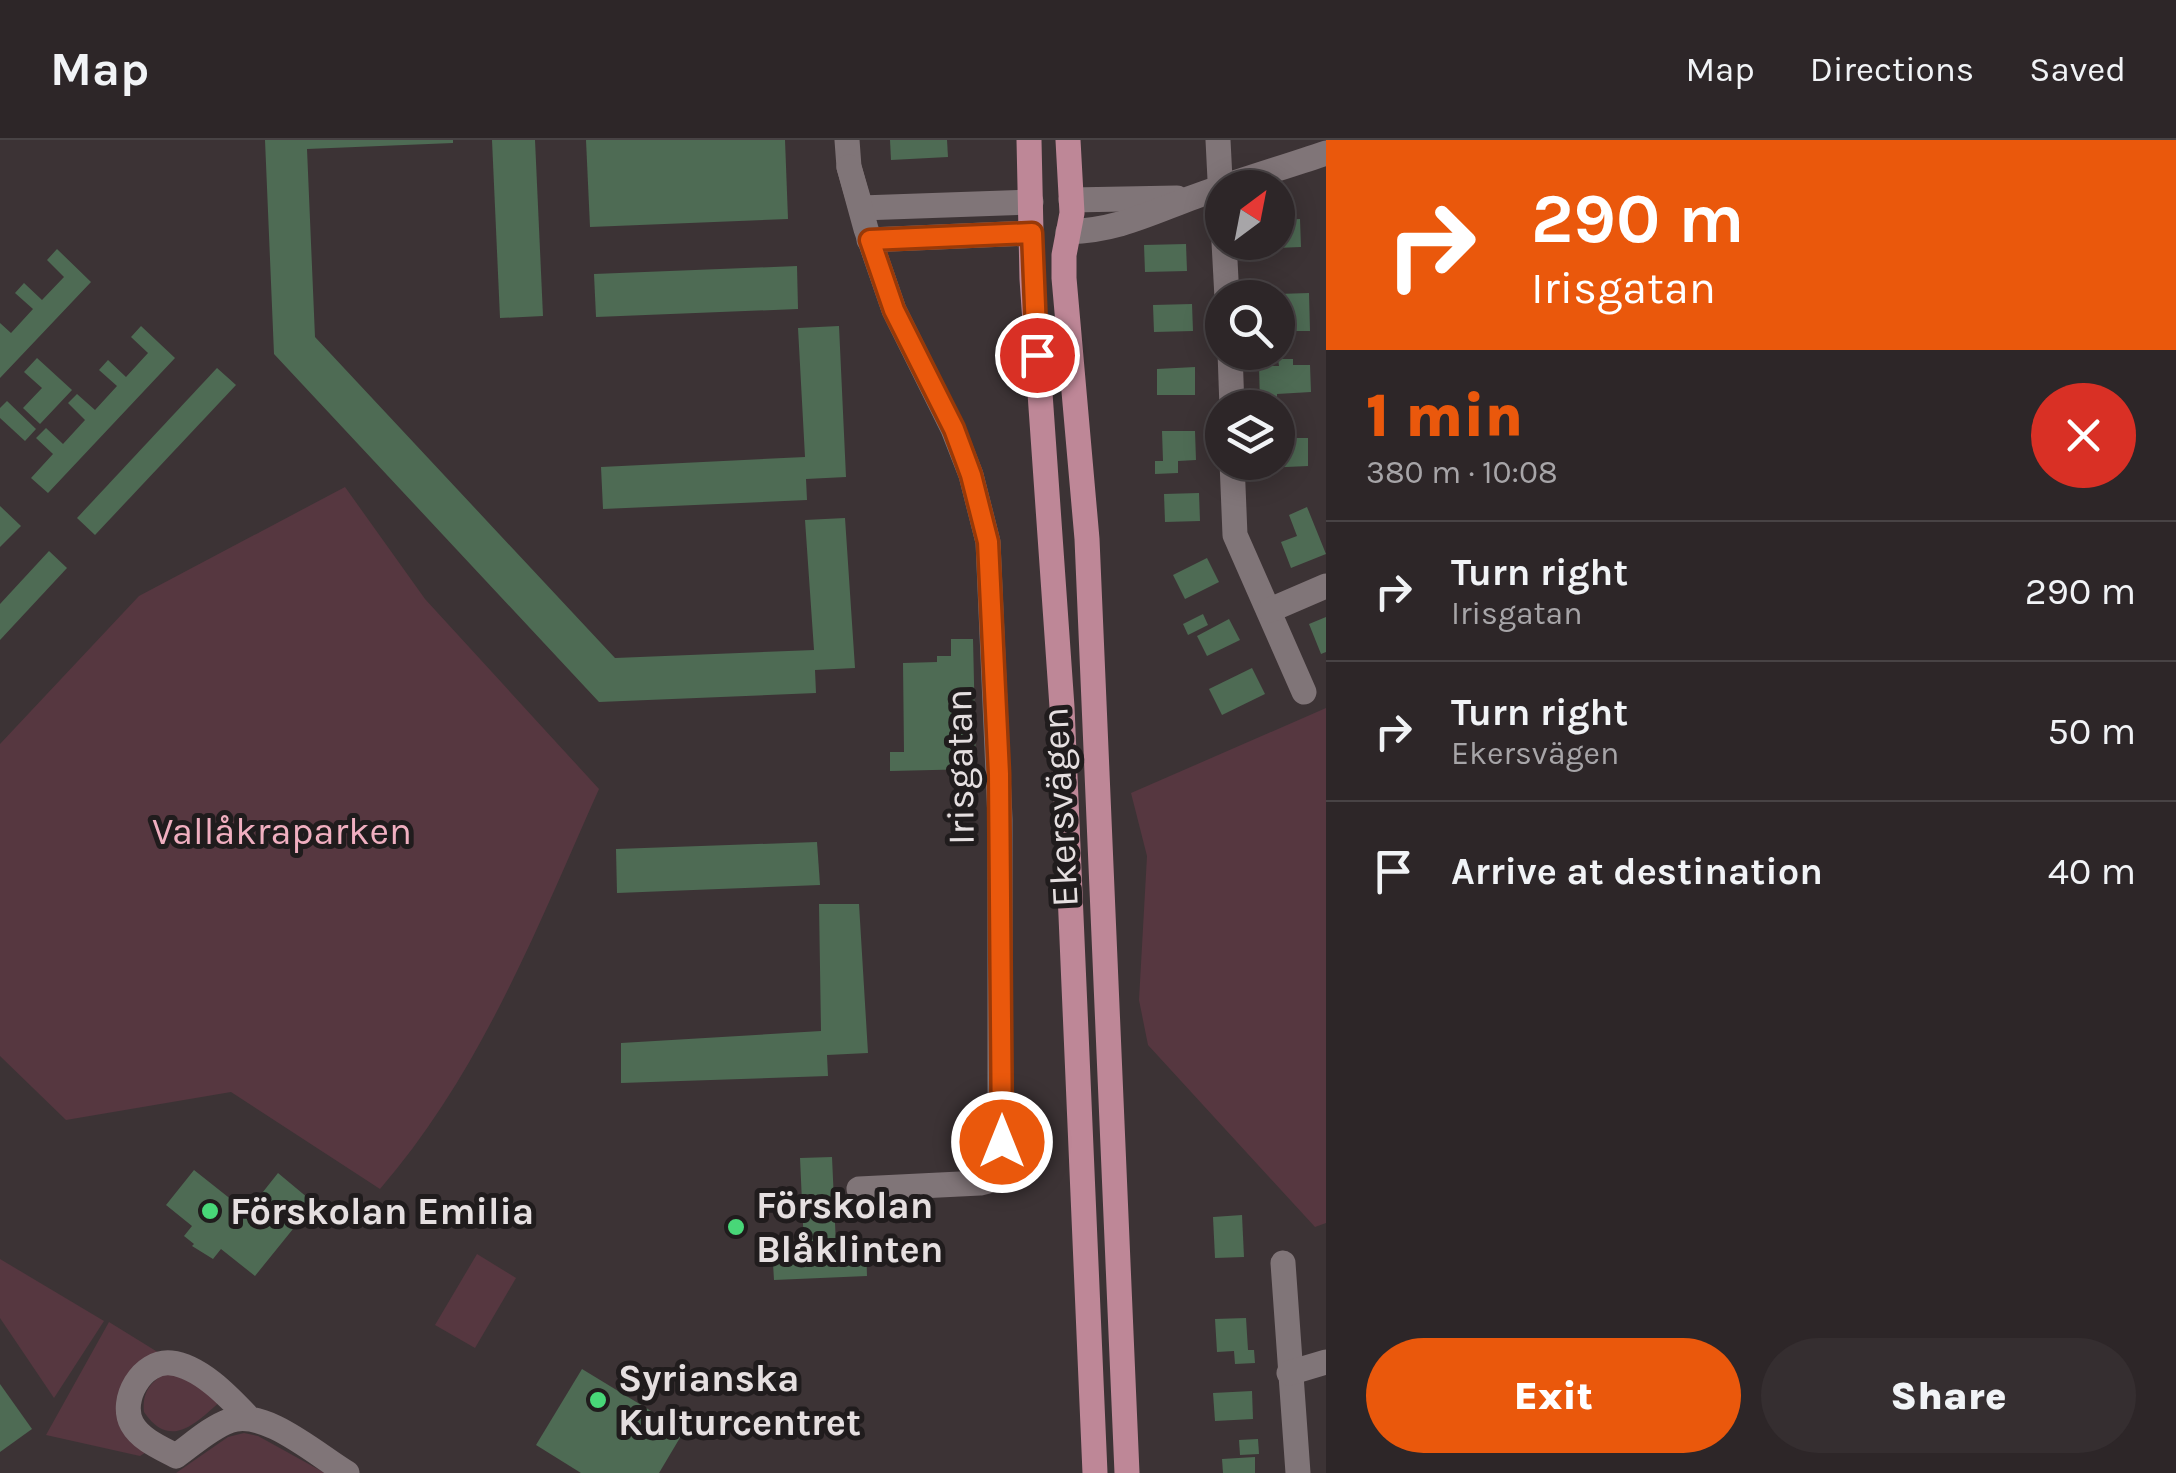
<!DOCTYPE html>
<html lang="en">
<head>
<meta charset="utf-8">
<style>
	:root { --surface:#2d2628; --page:#352e30; --text:#f1f3f6; --muted:#a7a5a8; --line:#484345; --accent:#ea580c }
	body { margin:0; font-family:Karla,sans-serif; background:var(--page); color:var(--text); height:100vh; display:flex; flex-direction:column; font-size:38px; white-space:nowrap }
	* { box-sizing:border-box; margin:0 }
	p { font-size:32px; color:var(--muted) }
	.icon { flex:none; width:55px; height:55px; fill:none; stroke:currentColor; stroke-width:2; stroke-linecap:round; stroke-linejoin:round }
	.map { position:relative; flex:1; overflow:hidden }
	.side { display:flex; flex-direction:column; background:var(--surface); width:850px }
	.side>* { flex:none }
	.hud { background:#ea580c; color:#fff; overflow:hidden }
	.needle { width:65px; rotate:32deg }
	.fabs { position:absolute; left:1205px; top:30px; display:grid; gap:20px }
	.fabs a { display:grid; place-items:center; width:90px; height:90px; border-radius:50%; background:var(--surface); box-shadow:0 5px 25px #0003,0 0 0 2px var(--line); font-size:50px }
	.pin { position:absolute; display:grid; place-items:center; width:85px; height:85px; color:#fff; margin:-42px; border:5px solid #fff; border-radius:50%; box-shadow:0 2px 10px #0007 }
	.me { position:absolute; width:110px; margin:-55px; rotate:0deg; stroke-linejoin:round; filter:drop-shadow(0 0 8px #0008) }
	.turn { display:flex; align-items:center; gap:35px; height:210px; padding:0 40px; font-size:45px }
	.turn .icon { width:130px; height:130px; stroke-width:2.5 }
	.turn b { display:block; font-size:70px; line-height:85px }
	.round { display:grid; place-items:center; flex:none; width:105px; height:105px; border-radius:52px; background:var(--page) }
	.overview { display:flex; align-items:center; justify-content:space-between; height:170px; padding:0 40px }
	h1 { font-size:60px; font-weight:800; line-height:75px; color:var(--accent) }
	.primary-button { display:flex; gap:20px; margin-top:auto; padding:20px 40px }
	.primary-button a { flex:1; height:115px; border-radius:60px; background:var(--accent); color:#fff; font-size:40px; font-weight:800; line-height:115px; text-align:center }
	.primary-button a+a { background:var(--page); color:var(--text) }
	ul { padding:0; list-style:none }
	li { display:flex; align-items:center; gap:30px; height:140px; padding:0 40px; border-top:2px solid var(--line) }
	li div { flex:1 }
	li b { display:block; font-size:38px }
	li em { font-style:normal }
	header { display:flex; align-items:center; gap:60px; box-sizing:border-box; height:140px; padding:0 50px; background:var(--surface); border-bottom:2px solid var(--line) }
	header strong { font-size:48px }
	nav { display:flex; gap:55px; margin-inline-start:auto; font-size:35px }
	main { display:flex; flex:1; min-height:0 }
	.map>svg:first-child { display:block }
</style>
</head>
<body>
<header>
<strong>Map</strong>
<nav><a>Map</a><a>Directions</a><a>Saved</a></nav>
</header>
<main>
<div class="map">
<svg width="1326" height="1333" viewBox="0 0 1326 1333">
	<rect width="100%" height="100%" fill="#3c3335"/>
	<g fill="#563740">
		<path d="M345,347L425,459L599,649C537,788 481,932 380,1049L231,952L66,980L0,916V604L139,456Z"/>
		<polygon points="1326,568 1326,1083 1315,1087 1148,905 1139,860 1147,716 1131,653"/>
		<polygon points="477,1114 516,1138 475,1208 435,1185"/>
		<polygon points="0,1119 104,1181 54,1258 0,1178"/>
		<polygon points="109,1182 164,1216 124,1246 156,1306 140,1316 46,1295"/>
		<path d="M168,1231L223,1259C198,1281 171,1312 144,1272C142,1251 151,1242 168,1231Z"/>
		<polygon points="244,1293 258,1296 325,1333 176,1333 228,1297"/>
	</g>
	<g fill="#4e6b54">
		<polygon points="265,0 453,0 453,3 307,9 315,197 615,518 814,510 805,380 845,378 855,528 815,530 816,553 599,562 274,214"/>
		<polygon points="492,0 535,0 543,176 500,178"/>
		<polygon points="586,0 785,0 788,79 590,87"/>
		<polygon points="890,0 947,0 948,17 891,20"/>
		<polygon points="1300,79 1301,107 1254,109 1253,102 1278,102 1278,80"/>
		<polygon points="1186,104 1187,131 1145,132 1144,105"/>
		<polygon points="57,109 91,142 0,238 0,183 11,193 33,169 15,153 24,143 42,160 64,137 47,120"/>
		<polygon points="797,126 798,169 596,177 594,134"/>
		<polygon points="1309,153 1310,191 1294,191 1294,179 1278,180 1278,154"/>
		<polygon points="1192,164 1193,191 1154,192 1153,165"/>
		<polygon points="141,186 175,218 48,353 31,338 53,314 36,298 46,288 63,304 85,280 68,263 77,254 95,270 117,246 99,230 108,220 126,237 148,213 131,197"/>
		<polygon points="839,186 846,337 806,339 807,360 603,369 601,327 805,317 798,188"/>
		<polygon points="37,218 72,250 40,284 23,268 42,248 24,232"/>
		<polygon points="1278,219 1293,219 1293,225 1310,225 1311,252 1277,254 1277,264 1260,264 1259,226 1279,226"/>
		<polygon points="1195,227 1195,255 1157,255 1157,229"/>
		<polygon points="217,228 236,245 95,395 77,378"/>
		<polygon points="7,261 36,289 25,301 0,278 0,268"/>
		<polygon points="1162,291 1195,291 1196,320 1178,321 1178,333 1155,334 1155,321 1163,321"/>
		<polygon points="1278,298 1308,298 1308,326 1265,328 1265,322 1278,322"/>
		<polygon points="1199,353 1200,381 1165,382 1164,354"/>
		<polygon points="0,366 21,386 0,407"/>
		<polygon points="1307,367 1326,414 1291,428 1281,402 1297,396 1289,375"/>
		<polygon points="49,411 67,428 0,500 0,464"/>
		<polygon points="1207,418 1219,442 1185,459 1173,435"/>
		<polygon points="1203,474 1208,485 1188,495 1183,484"/>
		<polygon points="1326,477 1326,512 1321,514 1309,484"/>
		<polygon points="1229,479 1240,500 1207,516 1197,496"/>
		<polygon points="951,499 973,499 976,629 890,631 890,612 904,612 903,523 937,522 937,516 951,516"/>
		<polygon points="1252,528 1265,554 1222,575 1209,549"/>
		<polygon points="817,702 820,745 617,753 616,709"/>
		<polygon points="819,764 859,764 868,913 827,915 828,936 621,943 621,903 821,891"/>
		<polygon points="832,1017 836,1105 866,1103 867,1136 774,1140 772,1107 804,1106 800,1018"/>
		<polygon points="194,1030 247,1072 278,1033 314,1063 255,1136 221,1109 213,1119 192,1106 194,1104 184,1096 192,1086 166,1065"/>
		<polygon points="1242,1075 1244,1117 1215,1118 1213,1077"/>
		<polygon points="1246,1178 1248,1210 1254,1210 1255,1223 1235,1224 1234,1211 1217,1212 1215,1179"/>
		<polygon points="582,1229 684,1291 659,1333 581,1333 536,1305"/>
		<polygon points="0,1244 32,1289 0,1312"/>
		<polygon points="1252,1251 1253,1279 1215,1281 1213,1253"/>
		<polygon points="1258,1299 1259,1314 1240,1315 1239,1300"/>
		<polygon points="1255,1317 1255,1333 1223,1333 1222,1319"/>
	</g>
	<g fill="none" stroke-linecap="round" stroke-linejoin="round">
		<g stroke="#807578" stroke-width="25">
			<polyline points="847,0 849,27 861,68 1031,62"/>
			<polyline points="1218,0 1222,79"/>
			<polyline points="849,27 866,89 894,170 953,289 971,335 988,402 1000,679 1000,1024 988,1041 980,1043 859,1049"/>
			<polyline points="1071,60 1177,58"/>
			<path d="M1068,92C1118,90 1148,74 1194,57C1237,41 1282,28 1326,13"/>
			<polyline points="869,100 1031,93"/>
			<polyline points="1224,102 1227,158"/>
			<polyline points="1230,212 1232,268"/>
			<polyline points="1232,322 1235,395 1304,552"/>
			<polyline points="1270,470 1326,446"/>
			<polyline points="1283,1123 1298,1333"/>
			<polyline points="1289,1233 1326,1222"/>
			<path d="M248,1277C229,1257 200,1226 171,1223C142,1220 119,1260 132,1284C141,1300 161,1308 176,1316C193,1304 210,1288 229,1281C263,1267 317,1315 347,1333"/>
		</g>
		<g stroke="#be8797" stroke-width="25">
			<polyline points="1029,0 1032,139 1062,567 1095,1333"/>
			<polyline points="1068,0 1072,73 1064,115 1064,138 1087,399 1127,1333"/>
		</g>
	</g>
	<g fill="none" stroke-linecap="round" stroke-linejoin="round">
		<defs>
			<polyline id="route" points="1002,1002 999,634 988,402 971,335 954,289 894,170 870,100 1032,93 1037,215"/>
		</defs>
		<use href="#route" stroke="#983908" stroke-width="25"/>
		<use href="#route" stroke="#ea580c" stroke-width="18"/>
	</g>
	<g fill="#48d778" stroke="#201c1d" stroke-width="4">
		<circle cx="210" cy="1071" r="10"/>
		<circle cx="736" cy="1087" r="10"/>
		<circle cx="598" cy="1260" r="10"/>
	</g>
	<g text-anchor="middle" dominant-baseline="central" stroke-width="10" stroke-linejoin="round" paint-order="stroke">
		<g font-size="38" fill="#e5dfe0" stroke="#201c1d">
			<text transform="translate(960 627) rotate(-91)">Irisgatan</text>
			<text transform="translate(1060 667) rotate(-93)">Ekersvägen</text>
		</g>
		<g font-size="38" fill="#f0afc0" stroke="#201c1d">
			<text x="282" y="691">Vallåkraparken</text>
		</g>
		<g font-size="38" font-weight="bold" fill="#e5dfe0" stroke="#201c1d" text-anchor="start">
			<text x="756" y="1065">Förskolan<tspan x="756" dy="44">Blåklinten</tspan></text>
			<text x="230" y="1071">Förskolan Emilia</text>
			<text x="618" y="1238">Syrianska<tspan x="618" dy="44">Kulturcentret</tspan></text>
		</g>
	</g>
</svg>
<div class="fabs">
<a><svg class="needle" viewBox="-14 -14 28 28"><path d="M0-13l5 13h-10z" fill="#e53935"/><path d="M0 13l5-13h-10z" fill="#a7a5a8"/></svg></a>
<a><svg class="icon" aria-label="search" viewBox="0 0 24 24"><circle cx="10" cy="10" r="6"/><path d="M15 15l6 6"/></svg></a>
<a><svg class="icon" aria-label="layers" viewBox="0 0 24 24"><path d="M12 4l9 5-9 5-9-5zM3 14l9 5 9-5"/></svg></a>
</div>
<div class="pin" style="left:1037px;top:215px;background:#d93025"><svg class="icon" aria-label="arrive" viewBox="0 0 24 24"><path d="M6 21V4h12l-3 4 3 4H6"/></svg></div>
<svg class="me" style="left:1002px;top:1002px" viewBox="-20 -20 40 40"><circle r="17" fill="#ea580c" stroke="#fff" stroke-width="3"/><path d="M0-11L8 9 0 5-8 9z" fill="#fff"/></svg>
</div>
<section class="side">
<div class="hud">
<div class="turn"><svg class="icon" aria-label="right" viewBox="0 0 24 24"><path d="M7 20v-9h11M14 6l5 5-5 5"/></svg><div><b>290 m</b>Irisgatan</div></div>
</div>
<div class="overview"><div><h1>1 min</h1><p>380 m · 10:08</p></div><a class="round" style="background:#d93025;color:#fff"><svg class="icon" aria-label="close" viewBox="0 0 24 24"><path d="M6 6l12 12M18 6L6 18"/></svg></a></div>
<ul>
<li><svg class="icon" aria-label="right" viewBox="0 0 24 24"><path d="M7 20v-9h11M14 6l5 5-5 5"/></svg><div><b>Turn right</b><p>Irisgatan</p></div><em>290 m</em></li>
<li><svg class="icon" aria-label="right" viewBox="0 0 24 24"><path d="M7 20v-9h11M14 6l5 5-5 5"/></svg><div><b>Turn right</b><p>Ekersvägen</p></div><em>50 m</em></li>
<li><svg class="icon" aria-label="arrive" viewBox="0 0 24 24"><path d="M6 21V4h12l-3 4 3 4H6"/></svg><div><b>Arrive at destination</b></div><em>40 m</em></li>
</ul>
<div class="primary-button"><a>Exit</a><a>Share</a></div>
</section>
</main>
</body>
</html>
